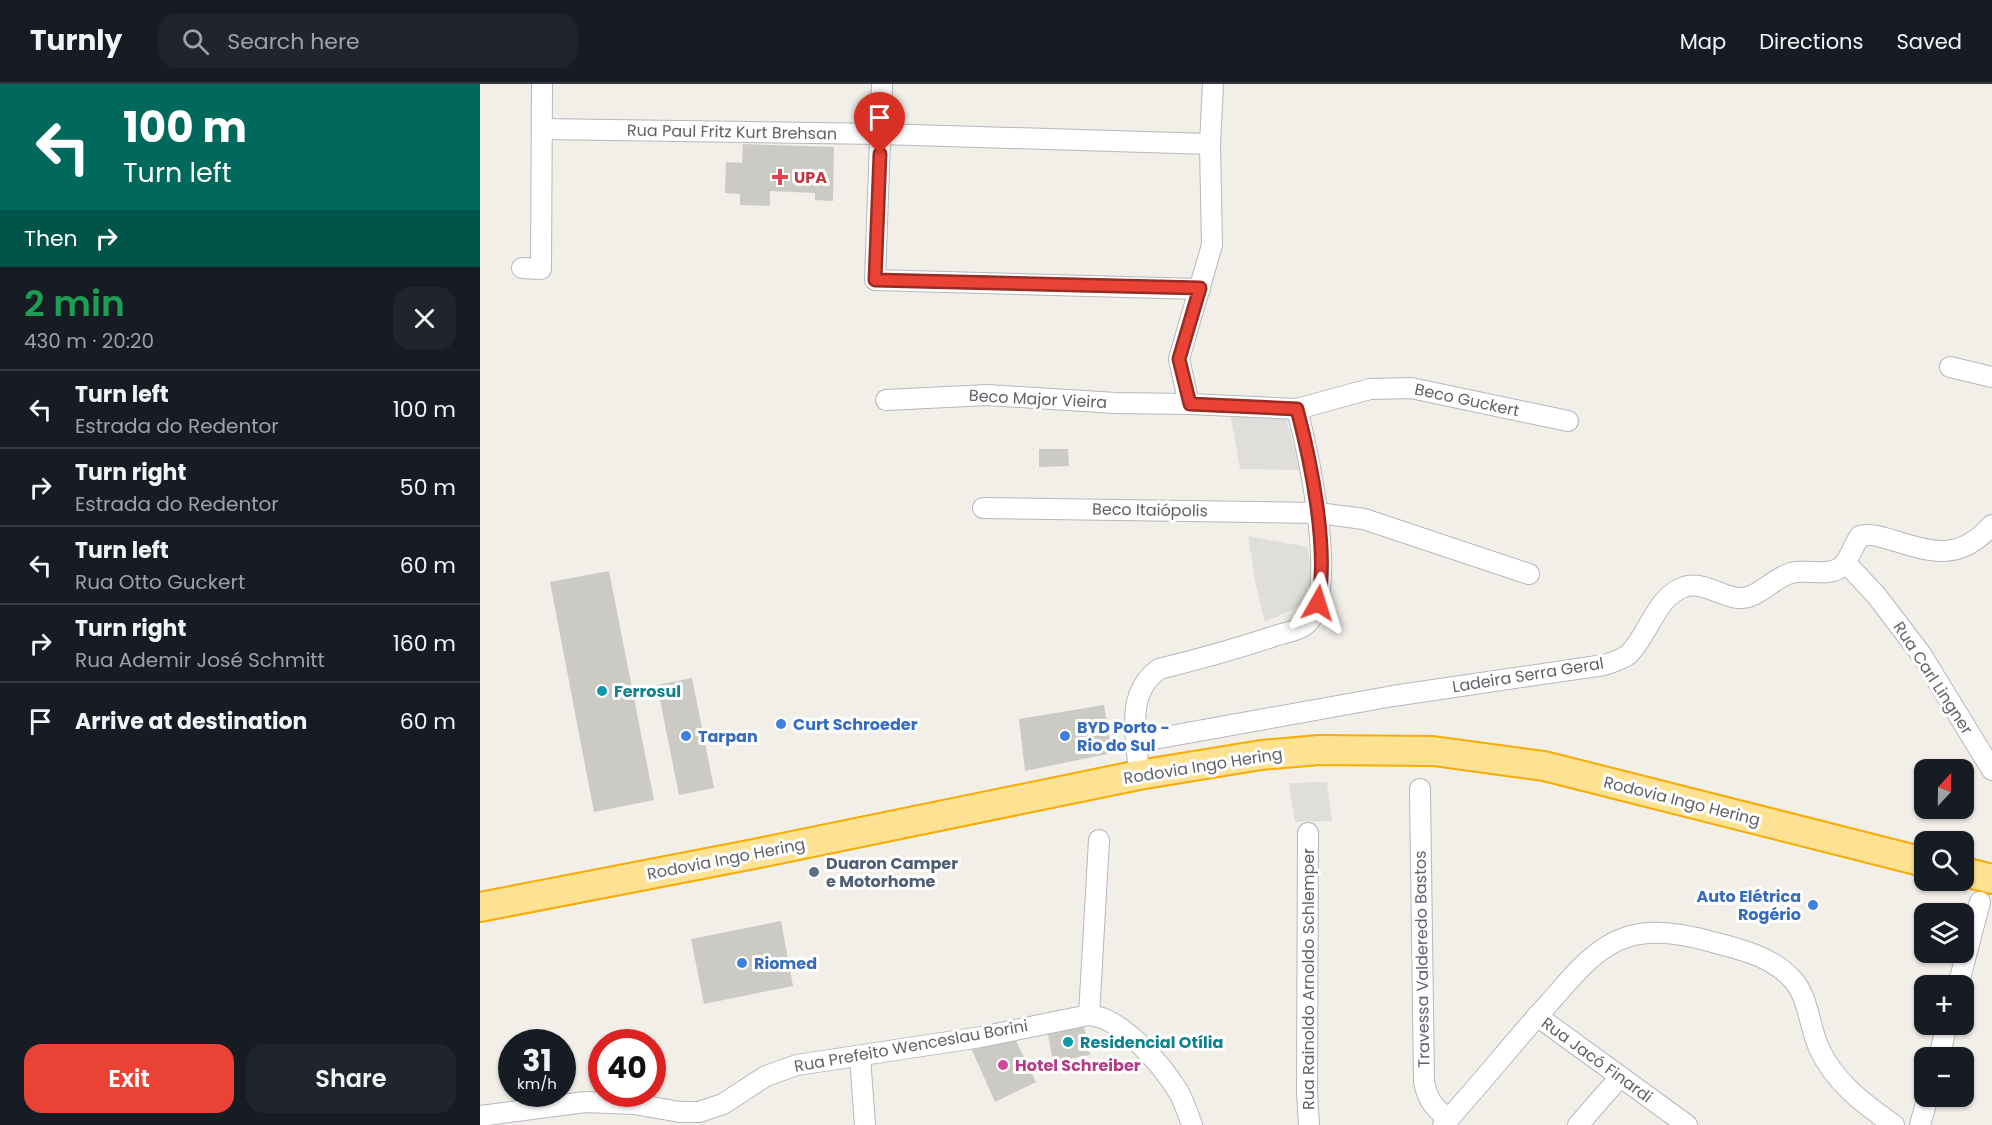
<!DOCTYPE html>
<html lang="en">
<head>
<meta charset="utf-8">
<style>
	:root { --surface:#171b24; --page:#20242c; --text:#f1f3f6; --muted:#9ea1a6; --line:#363941; --accent:#ea4335 }
	body { margin:0; font-family:Poppins,sans-serif; background:var(--page); color:var(--text); height:100vh; display:flex; flex-direction:column; font-size:22px; white-space:nowrap }
	* { box-sizing:border-box; margin:0 }
	p { font-size:20px; color:var(--muted) }
	.icon { flex:none; width:33px; height:33px; fill:none; stroke:currentColor; stroke-width:2; stroke-linecap:round; stroke-linejoin:round }
	.map { position:relative; flex:1; overflow:hidden }
	.sheet { display:flex; flex-direction:column; background:var(--surface); width:480px }
	.sheet>* { flex:none }
	.guide { background:#00695c; color:#fff; overflow:hidden }
	.needle { width:39px; rotate:22deg }
	.fabs { position:absolute; left:1434px; top:675px; display:grid; gap:12px }
	.fabs a { display:grid; place-items:center; width:60px; height:60px; border-radius:12px; background:var(--surface); box-shadow:0 2px 4px #0004; font-size:30px }
	.speed { position:absolute; left:18px; top:945px; display:flex; gap:12px; font-size:30px; font-weight:700; text-align:center }
	.speed>* { display:grid; place-content:center; width:78px; height:78px; border-radius:50%; background:var(--surface); box-shadow:0 2px 4px #0004; line-height:1 }
	.speed small { font-size:15px; font-weight:400 }
	.speed .limit { border:9px solid #d22; background:#fff; color:#111 }
	.pin { position:absolute; display:grid; place-items:center; width:51px; height:51px; color:#fff; margin:-62px -26px; border-radius:50% 50% 50% 0; rotate:-45deg; box-shadow:0 0 6px #0007 }
	.pin .icon { rotate:45deg }
	.me { position:absolute; width:66px; margin:-33px; rotate:6deg; stroke-linejoin:round; filter:drop-shadow(0 0 4px #0008) }
	.turn { display:flex; align-items:center; gap:21px; height:126px; padding:0 24px; font-size:27px }
	.turn .icon { width:78px; height:78px; stroke-width:2.5 }
	.turn b { display:block; font-size:42px; line-height:51px }
	.then { display:flex; align-items:center; height:57px; padding:0 24px; background:#0003; gap:12px; font-size:22px }
	.round { display:grid; place-items:center; flex:none; width:63px; height:63px; border-radius:18px; background:var(--page) }
	.head { display:flex; align-items:center; justify-content:space-between; height:102px; padding:0 24px }
	h1 { font-size:36px; font-weight:600; line-height:45px; color:#1e9e55 }
	.action { display:flex; gap:12px; margin-top:auto; padding:12px 24px }
	.action a { flex:1; height:69px; border-radius:18px; background:var(--accent); color:#fff; font-size:24px; font-weight:600; line-height:69px; text-align:center }
	.action a+a { background:var(--page); color:var(--text) }
	ul { padding:0; list-style:none }
	li { display:flex; align-items:center; gap:18px; height:78px; padding:0 24px; border-top:2px solid var(--line) }
	li div { flex:1 }
	li b { display:block; font-size:22px }
	li em { font-style:normal }
	header { display:flex; align-items:center; gap:36px; box-sizing:border-box; height:84px; padding:0 30px; background:var(--surface); border-bottom:2px solid var(--line) }
	header strong { font-size:28px }
	nav { display:flex; gap:33px; margin-inline-start:auto; font-size:21px }
	.search { width:420px; height:54px; background:var(--page); display:flex; align-items:center; gap:15px; box-sizing:border-box; padding:0 21px; border-radius:18px; color:var(--muted); font-size:22px }
	main { display:flex; flex:1; min-height:0 }
	.map>svg:first-child { display:block }
</style>
</head>
<body>
<header>
<strong>Turnly</strong>
<div class="search"><svg class="icon" aria-label="search" viewBox="0 0 24 24"><circle cx="10" cy="10" r="6"/><path d="M15 15l6 6"/></svg>Search here</div>
<nav><a>Map</a><a>Directions</a><a>Saved</a></nav>
</header>
<main>
<section class="sheet">
<div class="guide">
<div class="turn"><svg class="icon" aria-label="left" viewBox="0 0 24 24"><path d="M17 20v-9H6M10 6l-5 5 5 5"/></svg><div><b>100 m</b>Turn left</div></div>
<div class="then">Then<svg class="icon" aria-label="right" viewBox="0 0 24 24"><path d="M7 20v-9h11M14 6l5 5-5 5"/></svg></div>
</div>
<div class="head"><div><h1>2 min</h1><p>430 m · 20:20</p></div><a class="round"><svg class="icon" aria-label="close" viewBox="0 0 24 24"><path d="M6 6l12 12M18 6L6 18"/></svg></a></div>
<ul>
<li><svg class="icon" aria-label="left" viewBox="0 0 24 24"><path d="M17 20v-9H6M10 6l-5 5 5 5"/></svg><div><b>Turn left</b><p>Estrada do Redentor</p></div><em>100 m</em></li>
<li><svg class="icon" aria-label="right" viewBox="0 0 24 24"><path d="M7 20v-9h11M14 6l5 5-5 5"/></svg><div><b>Turn right</b><p>Estrada do Redentor</p></div><em>50 m</em></li>
<li><svg class="icon" aria-label="left" viewBox="0 0 24 24"><path d="M17 20v-9H6M10 6l-5 5 5 5"/></svg><div><b>Turn left</b><p>Rua Otto Guckert</p></div><em>60 m</em></li>
<li><svg class="icon" aria-label="right" viewBox="0 0 24 24"><path d="M7 20v-9h11M14 6l5 5-5 5"/></svg><div><b>Turn right</b><p>Rua Ademir José Schmitt</p></div><em>160 m</em></li>
<li><svg class="icon" aria-label="arrive" viewBox="0 0 24 24"><path d="M6 21V4h12l-3 4 3 4H6"/></svg><div><b>Arrive at destination</b></div><em>60 m</em></li>
</ul>
<div class="action"><a>Exit</a><a>Share</a></div>
</section>
<div class="map">
<svg width="1512" height="1041" viewBox="0 0 1512 1041">
	<rect width="100%" height="100%" fill="#f1efe8"/>
	<g fill="#e0deda">
		<polygon points="750,328 805,330 820,386 760,385"/>
		<polygon points="768,452 827,463 832,483 828,507 820,522 785,538 776,502"/>
		<polygon points="847,698 852,737 815,738 809,699"/>
	</g>
	<g fill="#cccac5">
		<polygon points="263,60 354,63 353,117 335,116 335,109 290,107 290,122 260,121 260,110 245,109 246,78 262,79"/>
		<polygon points="559,365 588,365 589,382 559,383"/>
		<polygon points="129,487 174,716 114,728 70,498"/>
		<polygon points="212,594 234,704 199,711 177,601"/>
		<polygon points="624,621 632,669 545,687 539,635"/>
		<polygon points="301,837 313,902 224,920 211,855"/>
		<polygon points="603,938 610,971 573,978 567,945"/>
		<polygon points="536,957 556,998 515,1018 491,964"/>
	</g>
	<g fill="none" stroke-linecap="round" stroke-linejoin="round">
		<defs>
			<g id="minor">
				<polyline points="402,0 395,196 720,205"/>
				<polyline points="62,45 401,50 730,60"/>
				<polyline points="42,184 61,185 62,0"/>
				<polyline points="1470,283 1512,293"/>
				<polyline points="406,316 507,311 636,319 709,320"/>
				<polyline points="817,325 890,305 931,304 1088,337"/>
				<polyline points="503,424 838,429 884,435 1049,490"/>
				<polyline points="1366,479 1396,511 1441,570 1512,686"/>
				<path d="M657,658L913,612L1124,581C1133,578 1142,576 1149,570C1169,550 1176,513 1204,503C1223,497 1240,512 1258,514C1277,516 1293,494 1311,489C1327,485 1349,493 1361,483C1370,476 1373,461 1380,452C1392,449 1401,453 1412,456C1454,469 1480,477 1512,441"/>
				<path d="M659,691C657,654 644,610 679,585C716,576 752,566 789,554C799,550 814,548 824,542C862,517 827,364 817,325L709,320L699,275L732,161L730,60L733,0"/>
				<path d="M940,705L944,998C948,1017 954,1024 969,1035"/>
				<polyline points="828,749 827,1008 829,1041"/>
				<polyline points="1478,902 1500,818"/>
				<polyline points="609,931 619,756"/>
				<polyline points="1057,932 1207,1041"/>
				<polyline points="380,973 385,1041"/>
				<polyline points="1459,974 1467,940"/>
				<path d="M0,1032L105,1018L154,1020L200,1028H219L243,1020L286,992L317,981L501,953L609,931C641,933 682,981 698,1007C704,1017 708,1030 712,1041"/>
				<path d="M963,1041C1000,1001 1034,957 1071,917C1092,893 1115,863 1147,853C1174,844 1209,851 1236,859C1264,866 1294,874 1313,896C1329,914 1329,942 1339,964C1354,998 1384,1020 1414,1041"/>
				<polyline points="1098,1041 1140,993"/>
				<polyline points="1440,1041 1448,1012"/>
			</g>
			<g id="highway">
				<polyline points="1484,788 1512,795"/>
				<polyline points="0,823 274,770 659,691 781,671 839,666 953,667 1064,682 1444,778"/>
			</g>
		</defs>
		<use href="#minor" stroke="#b5b8bc" stroke-width="22"/>
		<use href="#highway" stroke="#f9ab00" stroke-width="32"/>
		<use href="#minor" stroke="#fff" stroke-width="20"/>
		<use href="#highway" stroke="#fde293" stroke-width="28"/>
	</g>
	<g fill="none" stroke-linecap="round" stroke-linejoin="round">
		<defs>
			<path id="route" d="M400,70L395,196L720,204L699,275L710,320L817,325C831,378 849,465 838,519"/>
		</defs>
		<use href="#route" stroke="#982c22" stroke-width="15"/>
		<use href="#route" stroke="#ea4335" stroke-width="10"/>
	</g>
	<path fill="#e0444e" stroke="#fff" stroke-width="2" d="M297 84h6v6h6v6h-6v6h-6v-6h-6v-6h6z"/>
	<g fill="#0f9aa8" stroke="#fff" stroke-width="2">
		<circle cx="122" cy="607" r="6"/>
		<circle cx="588" cy="958" r="6"/>
	</g>
	<g fill="#3f7fe0" stroke="#fff" stroke-width="2">
		<circle cx="301" cy="640" r="6"/>
		<circle cx="206" cy="652" r="6"/>
		<circle cx="585" cy="652" r="6"/>
		<circle cx="1333" cy="821" r="6"/>
		<circle cx="262" cy="879" r="6"/>
	</g>
	<circle fill="#5c6f8a" stroke="#fff" stroke-width="2" cx="334" cy="788" r="6"/>
	<circle fill="#d1479c" stroke="#fff" stroke-width="2" cx="523" cy="981" r="6"/>
	<g text-anchor="middle" dominant-baseline="central" stroke-width="6" stroke-linejoin="round" paint-order="stroke">
		<g font-size="16" fill="#5f6368" stroke="#fff">
			<text transform="translate(252 48) rotate(1)">Rua Paul Fritz Kurt Brehsan</text>
			<text transform="translate(558 315) rotate(3)">Beco Major Vieira</text>
			<text transform="translate(987 316) rotate(12)">Beco Guckert</text>
			<text transform="translate(670 426) rotate(1)">Beco Itaiópolis</text>
			<text transform="translate(1048 591) rotate(-9)">Ladeira Serra Geral</text>
			<text transform="translate(1453 594) rotate(57)">Rua Carl Lingner</text>
			<text transform="translate(723 682) rotate(-9)">Rodovia Ingo Hering</text>
			<text transform="translate(1202 717) rotate(14)">Rodovia Ingo Hering</text>
			<text transform="translate(246 775) rotate(-11)">Rodovia Ingo Hering</text>
			<text transform="translate(942 875) rotate(-91)">Travessa Valderedo Bastos</text>
			<text transform="translate(828 895) rotate(-90)">Rua Rainoldo Arnoldo Schlemper</text>
			<text transform="translate(431 962) rotate(-10)">Rua Prefeito Wenceslau Borini</text>
			<text transform="translate(1117 976) rotate(36)">Rua Jacó Finardi</text>
		</g>
		<g font-size="16" font-weight="bold" fill="#be3a42" stroke="#fff" text-anchor="start">
			<text x="314" y="93">UPA</text>
		</g>
		<g font-size="16" font-weight="bold" fill="#0d838f" stroke="#fff" text-anchor="start">
			<text x="134" y="607">Ferrosul</text>
			<text x="600" y="958">Residencial Otília</text>
		</g>
		<g font-size="16" font-weight="bold" fill="#366cbe" stroke="#fff" text-anchor="start">
			<text x="313" y="640">Curt Schroeder</text>
			<text x="597" y="643">BYD Porto -<tspan x="597" dy="18">Rio do Sul</tspan></text>
			<text x="218" y="652">Tarpan</text>
			<text x="1321" y="812" text-anchor="end">Auto Elétrica<tspan x="1321" dy="18">Rogério</tspan></text>
			<text x="274" y="879">Riomed</text>
		</g>
		<g font-size="16" font-weight="bold" fill="#4e5e75" stroke="#fff" text-anchor="start">
			<text x="346" y="779">Duaron Camper<tspan x="346" dy="18">e Motorhome</tspan></text>
		</g>
		<g font-size="16" font-weight="bold" fill="#b23c85" stroke="#fff" text-anchor="start">
			<text x="535" y="981">Hotel Schreiber</text>
		</g>
	</g>
</svg>
<div class="fabs">
<a><svg class="needle" viewBox="-14 -14 28 28"><path d="M0-13l5 13h-10z" fill="#e53935"/><path d="M0 13l5-13h-10z" fill="#9ea1a6"/></svg></a>
<a><svg class="icon" aria-label="search" viewBox="0 0 24 24"><circle cx="10" cy="10" r="6"/><path d="M15 15l6 6"/></svg></a>
<a><svg class="icon" aria-label="layers" viewBox="0 0 24 24"><path d="M12 4l9 5-9 5-9-5zM3 14l9 5 9-5"/></svg></a>
<a>+</a>
<a>−</a>
</div>
<div class="speed"><div>31<small>km/h</small></div><div class="limit">40</div></div>
<div class="pin" style="left:400px;top:70px;background:#d93025"><svg class="icon" aria-label="arrive" viewBox="0 0 24 24"><path d="M6 21V4h12l-3 4 3 4H6"/></svg></div>
<svg class="me" style="left:838px;top:519px" viewBox="-20 -20 40 40"><path d="M0-17L14 15 0 8-14 15z" fill="#ea4335" stroke="#fff" stroke-width="4"/></svg>
</div>
</main>
</body>
</html>
